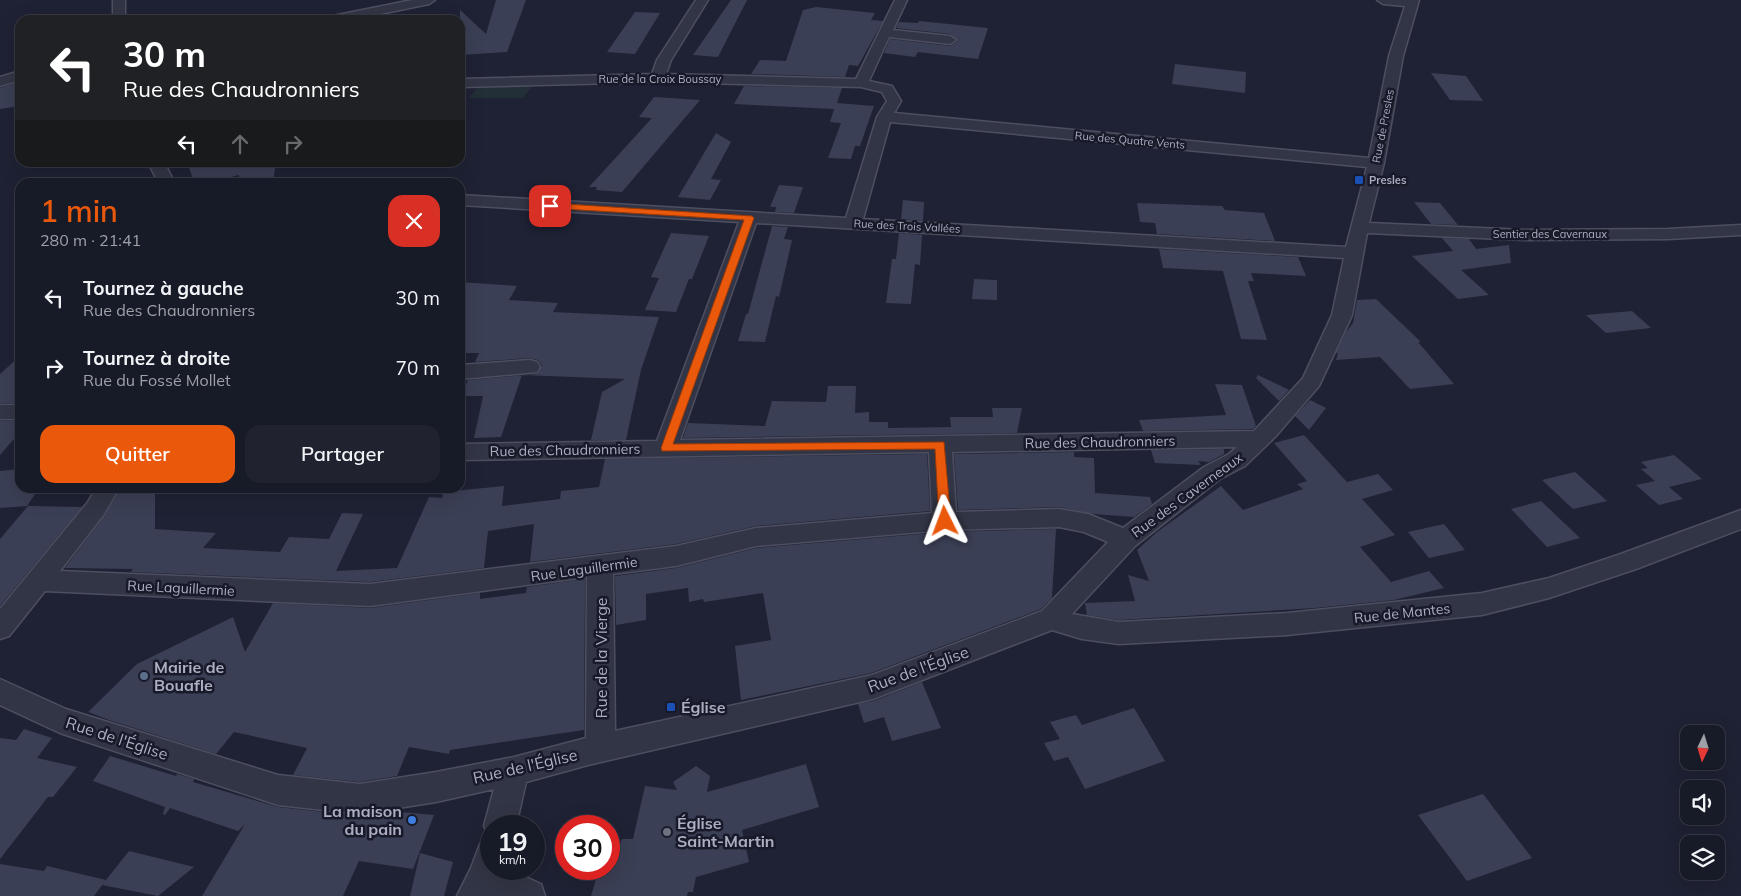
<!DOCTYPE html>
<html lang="fr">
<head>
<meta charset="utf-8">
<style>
	:root { --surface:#171a27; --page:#20232f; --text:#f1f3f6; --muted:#9ea1a7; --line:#363844; --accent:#ea580c }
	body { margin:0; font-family:Mulish,sans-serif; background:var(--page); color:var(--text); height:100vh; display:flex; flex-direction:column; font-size:19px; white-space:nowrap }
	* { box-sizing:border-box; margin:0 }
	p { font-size:16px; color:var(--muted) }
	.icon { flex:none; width:28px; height:28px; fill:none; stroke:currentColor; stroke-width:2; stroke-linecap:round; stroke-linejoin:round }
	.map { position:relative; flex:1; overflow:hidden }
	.drawer { position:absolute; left:15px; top:178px; width:450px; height:315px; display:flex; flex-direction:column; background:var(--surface); border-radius:15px; box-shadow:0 5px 20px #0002,0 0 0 1px var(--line) }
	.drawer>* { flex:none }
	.guide { position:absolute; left:15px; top:15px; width:450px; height:152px; border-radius:15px; box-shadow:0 5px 20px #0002,0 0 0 1px var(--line); background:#202124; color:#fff; overflow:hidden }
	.needle { width:32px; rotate:184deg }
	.buttons { position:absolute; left:1680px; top:725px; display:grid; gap:10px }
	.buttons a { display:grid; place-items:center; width:45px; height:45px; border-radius:10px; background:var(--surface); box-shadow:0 5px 20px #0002,0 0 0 1px var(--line); font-size:25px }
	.speed { position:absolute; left:480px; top:815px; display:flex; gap:10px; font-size:25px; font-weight:700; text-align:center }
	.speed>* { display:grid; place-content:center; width:65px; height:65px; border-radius:50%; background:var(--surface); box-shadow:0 5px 20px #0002,0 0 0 1px var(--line); line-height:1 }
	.speed small { font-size:12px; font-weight:400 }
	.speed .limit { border:8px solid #d22; background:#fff; color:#111 }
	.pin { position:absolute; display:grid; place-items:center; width:42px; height:42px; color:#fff; margin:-21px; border-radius:10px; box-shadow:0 2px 8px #0006 }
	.me { position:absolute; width:55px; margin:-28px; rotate:357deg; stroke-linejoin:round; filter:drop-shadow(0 0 4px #0008) }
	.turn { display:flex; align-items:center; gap:18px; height:105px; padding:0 25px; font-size:22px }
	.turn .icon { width:65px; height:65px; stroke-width:2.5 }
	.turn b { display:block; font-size:35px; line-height:42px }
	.lanes { display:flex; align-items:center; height:48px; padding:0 25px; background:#0003; justify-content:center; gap:25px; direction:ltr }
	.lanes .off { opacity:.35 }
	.round { display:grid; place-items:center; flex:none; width:52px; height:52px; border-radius:15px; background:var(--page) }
	.headline { display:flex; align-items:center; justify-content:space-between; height:85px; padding:0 25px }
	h1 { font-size:30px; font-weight:600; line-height:38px; color:var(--accent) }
	.cta { display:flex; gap:10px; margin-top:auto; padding:10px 25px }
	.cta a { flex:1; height:58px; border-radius:15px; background:var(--accent); color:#fff; font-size:20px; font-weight:600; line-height:58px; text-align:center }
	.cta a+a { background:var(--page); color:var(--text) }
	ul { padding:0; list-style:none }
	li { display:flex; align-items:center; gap:15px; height:70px; padding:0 25px }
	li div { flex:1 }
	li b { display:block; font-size:19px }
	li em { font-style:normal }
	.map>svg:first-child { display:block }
</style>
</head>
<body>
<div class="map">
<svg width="1741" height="896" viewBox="0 0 1741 896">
	<rect width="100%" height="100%" fill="#1f2234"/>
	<polygon fill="#222f36" points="534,84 523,98 469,98 478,86"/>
	<g fill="#3b3f55">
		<polygon points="496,0 526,0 507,52 460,55 460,10 486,34"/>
		<polygon points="731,0 747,0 718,57 693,55"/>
		<polygon points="816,7 875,13 871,20 883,21 858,66 849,65 845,77 751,74 760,60 786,61 803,10"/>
		<polygon points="635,12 660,13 635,54 607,52"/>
		<polygon points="919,21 988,28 978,59 918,52 915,57 884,53 890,39 950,46 958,41 950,34 896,28 899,22 918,23"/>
		<polygon points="1175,64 1246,72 1245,93 1172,84"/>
		<polygon points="1431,73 1466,76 1483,101 1450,100"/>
		<polygon points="20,82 20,106 0,109 0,88"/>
		<polygon points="744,86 842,88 837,103 874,106 860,146 855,146 851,159 828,158 841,123 830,122 834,109 734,104"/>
		<polygon points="654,97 700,100 622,192 596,190 597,187 589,187 652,118 639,117"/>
		<polygon points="716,133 731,142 711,179 721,180 710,200 678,197"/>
		<polygon points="187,162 276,162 273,182 238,182 239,175 210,182 194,182"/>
		<polygon points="779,185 803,187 794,213 775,212 776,207 770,207"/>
		<polygon points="903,200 924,202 923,221 901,219"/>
		<polygon points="1414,202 1440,203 1458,225 1431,224"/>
		<polygon points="1137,203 1222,206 1225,210 1264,213 1275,241 1157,234 1155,223 1140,222"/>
		<polygon points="772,226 788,227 784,239 792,240 779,297 776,296 765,342 738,341 746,314 748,314"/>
		<polygon points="671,233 709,236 692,279 689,279 676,312 645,310 659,278 651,277"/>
		<polygon points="899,233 922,235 920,265 915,264 911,304 886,303 892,259 896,259"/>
		<polygon points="1442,238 1469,239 1476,249 1509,245 1511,263 1461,270 1489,295 1458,299 1412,256 1453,251"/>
		<polygon points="1159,249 1298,257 1306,276 1251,273 1254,281 1248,281 1267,340 1241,339 1223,271 1163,268"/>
		<polygon points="974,279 997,280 997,300 972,299"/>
		<polygon points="460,282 517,286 509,300 558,303 553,312 659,317 641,370 626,440 591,440 602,392 625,379 522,375 501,437 474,438 483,396 462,396 468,380 537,374 542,366 538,360 530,358 475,362 479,353 460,353"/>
		<polygon points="1376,299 1421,342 1418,342 1454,384 1410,389 1380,357 1336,360 1338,353 1336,353 1346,332 1353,323 1357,300"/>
		<polygon points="1632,311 1651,328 1606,333 1586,315"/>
		<polygon points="20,356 20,403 0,403 0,374"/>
		<polygon points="1258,375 1289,390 1279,401 1256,378"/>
		<polygon points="1215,384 1242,385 1256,426 1253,429 1143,431 1139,420 1226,415"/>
		<polygon points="828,386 856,386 855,413 869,412 869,422 888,422 888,428 951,427 950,417 993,417 992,408 1022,408 1017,433 683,438 688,423 765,426 772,401 826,402"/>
		<polygon points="1310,400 1326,408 1309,430 1295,416"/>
		<polygon points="0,421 20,421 20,432 0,455"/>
		<polygon points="1304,435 1347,482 1378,474 1393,490 1362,499 1395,535 1360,547 1391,582 1429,571 1444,588 1394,600 1315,608 1119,620 1087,615 1085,603 1135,601 1128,575 1149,581 1137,550 1157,532 1221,486 1243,510 1303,489 1297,484 1307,481 1274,443"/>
		<polygon points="1224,449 1224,454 1209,462 1198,461 1201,465 1155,463 1151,450"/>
		<polygon points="1074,452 1074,457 1094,458 1095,493 1150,497 1152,504 1134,517 1093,514 1059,507 958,510 954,454"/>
		<polygon points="927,454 930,511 756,526 676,544 530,562 534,524 488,531 484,568 370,582 131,572 133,569 65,568 105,515 121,488 155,488 155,529 216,533 203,548 280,552 289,537 329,539 342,513 363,514 336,571 397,568 429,497 442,498 443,492 504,486 502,506 560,499 561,491 599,487 605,459"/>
		<polygon points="1674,455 1702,479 1669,487 1683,499 1659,505 1636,485 1655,481 1641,469 1648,468 1641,462"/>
		<polygon points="20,469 20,488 39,488 27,506 0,508 0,471"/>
		<polygon points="1575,472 1607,501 1573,509 1542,480"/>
		<polygon points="1541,501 1580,538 1547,547 1511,509"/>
		<polygon points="28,506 82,507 0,606 0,539"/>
		<polygon points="1444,524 1465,550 1429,558 1408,532"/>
		<polygon points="1056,529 1052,598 1041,609 871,673 741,700 735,646 771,640 763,593 704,602 703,599 689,602 688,588 646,594 646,620 616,625 615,576 676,568 756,548 945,532"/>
		<polygon points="585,579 584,730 450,750 449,754 409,747 397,776 360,782 293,775 307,748 234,732 216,754 109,720 88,712 137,664 233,617 245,652 273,603 370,608 480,593 480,599 526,593 527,587"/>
		<polygon points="922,682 941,728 892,741 884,717 864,723 858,704 874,701"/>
		<polygon points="1134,708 1165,761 1085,789 1068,757 1054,761 1044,743 1060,739 1050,722 1076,715 1082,725"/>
		<polygon points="24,729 52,738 37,758 77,767 53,797 48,797 0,859 0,738 16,740"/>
		<polygon points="110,756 176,776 177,774 194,779 193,782 278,807 360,816 389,811 434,815 413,869 359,861 343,896 202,896 245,824 238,831 170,808 165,815 163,814 165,807 93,781"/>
		<polygon points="806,764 819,807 742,830 749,862 696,877 693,892 688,892 687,896 591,896 599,869 609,869 609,852 618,853 622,839 633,839 645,786 677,790 673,782 696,766 710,776 707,792"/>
		<polygon points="1483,794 1532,858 1467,881 1418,815"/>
		<polygon points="129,851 194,867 158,896 102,885"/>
		<polygon points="420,853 453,862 444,896 410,896"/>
		<polygon points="0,864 44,871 47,866 106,880 94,896 0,896"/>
	</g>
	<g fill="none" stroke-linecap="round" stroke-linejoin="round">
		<defs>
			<g id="minor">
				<rect x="113" y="0" width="12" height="20"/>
				<polygon points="412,0 435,0 429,4 351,20 327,20 333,16"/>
				<path d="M696,0H708L671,60L666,74L856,79L895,0H907L893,30L950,36L956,40L950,44L889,37L869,81L892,86L901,101L894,113L1369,158L1389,56L1405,6L1383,4L1377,0H1419L1403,56L1384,163L1369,223L1525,230L1668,229L1741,225V235L1668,239L1525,240L1367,233L1352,315L1319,386L1275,437L1245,466L1220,479L1135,546L1072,614L1119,622L1287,613L1482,593L1549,578L1618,555L1741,510V529L1636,569L1549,598L1482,615L1287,635L1119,644L1082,639L1052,630L873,699L588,765L526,782L516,826H491V838L489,837L484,826L494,789L436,802L360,814L278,805L60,733L0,705V679L66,709L278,775L360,784L436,772L514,757L586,738L587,577L370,606L45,591L9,636L0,639V609L88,502L96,488H119L104,514L60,571L370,584L676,546L756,528L932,513L929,452L460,460V444L657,441L739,222L460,205V195L846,218L877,117L887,101L882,92L861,87L658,82L460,87V79L652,74L657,60ZM890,122L1367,167L1346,247L863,219ZM756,223L1344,258L1332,315L1303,378L1254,431L680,440ZM1237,447L1229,454L1204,467L1123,528L1088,514L1059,509L956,512L952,452ZM1059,527L1084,532L1108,542L1042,611L872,675L615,731L613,574L676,566L756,546L945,530Z"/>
				<polygon points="20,71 20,80 0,86 0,77"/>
				<polygon points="148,162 164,162 174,182 158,182"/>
				<polygon points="530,360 537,362 540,367 537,372 460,379 460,365"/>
				<rect x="0" y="405" width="20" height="14"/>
				<polygon points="491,839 491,869 508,869 541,884 545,896 457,896 471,868 480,844"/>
			</g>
		</defs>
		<use href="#minor" stroke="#4d4f60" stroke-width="3"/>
		<use href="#minor" fill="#323545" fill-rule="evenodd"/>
	</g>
	<polygon fill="#ea580c" stroke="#983908" points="550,203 752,216 754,218 673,444 944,442 951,521 949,524 940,524 939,521 935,449 662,451 661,448 744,220 547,208 547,204"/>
	<g fill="#1a4fb4" stroke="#181a29" stroke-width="2">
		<rect x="1354" y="175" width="10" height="10" rx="2.5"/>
		<rect x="666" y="702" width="10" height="10" rx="2.5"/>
	</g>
	<circle fill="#5c6f8a" stroke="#181a29" stroke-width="2" cx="144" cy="676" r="5"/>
	<circle fill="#3f7fe0" stroke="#181a29" stroke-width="2" cx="412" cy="820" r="5"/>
	<circle fill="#6b7280" stroke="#181a29" stroke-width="2" cx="667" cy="832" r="5"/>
	<g text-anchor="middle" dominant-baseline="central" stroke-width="5" stroke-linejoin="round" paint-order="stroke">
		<g font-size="11" fill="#acaec2" stroke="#181a29">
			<text x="660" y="79">Rue de la Croix Boussay</text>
			<text transform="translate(1383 126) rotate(-79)">Rue de Presles</text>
			<text transform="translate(1130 140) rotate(5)">Rue des Quatre Vents</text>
			<text transform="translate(907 226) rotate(3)">Rue des Trois Vallées</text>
			<text x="1550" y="234">Sentier des Cavernaux</text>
		</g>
		<g font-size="11" font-weight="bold" fill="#acaec2" stroke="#181a29" text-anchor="start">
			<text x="1369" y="180">Presles</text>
		</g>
		<g font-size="14" fill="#acaec2" stroke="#181a29">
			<text transform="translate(1100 442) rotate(-1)">Rue des Chaudronniers</text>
			<text transform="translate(565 450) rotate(-1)">Rue des Chaudronniers</text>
			<text transform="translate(1187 495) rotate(-36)">Rue des Caverneaux</text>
			<text transform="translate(584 569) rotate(-8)">Rue Laguillermie</text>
			<text transform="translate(181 588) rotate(3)">Rue Laguillermie</text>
			<text transform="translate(1402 613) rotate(-6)">Rue de Mantes</text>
		</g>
		<g font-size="16" fill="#acaec2" stroke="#181a29">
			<text transform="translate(601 658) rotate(-90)">Rue de la Vierge</text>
			<text transform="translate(918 669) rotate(-20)">Rue de l'Église</text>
			<text transform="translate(117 738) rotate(18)">Rue de l'Église</text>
			<text transform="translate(525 766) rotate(-13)">Rue de l'Église</text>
		</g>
		<g font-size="16" font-weight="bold" fill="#acaec2" stroke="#181a29" text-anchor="start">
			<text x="154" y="667">Mairie de<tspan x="154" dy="18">Bouafle</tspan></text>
			<text x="681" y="707">Église</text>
			<text x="402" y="811" text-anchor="end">La maison<tspan x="402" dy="18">du pain</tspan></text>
			<text x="677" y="823">Église<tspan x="677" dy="18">Saint-Martin</tspan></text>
		</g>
	</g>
</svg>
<div class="buttons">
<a><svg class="needle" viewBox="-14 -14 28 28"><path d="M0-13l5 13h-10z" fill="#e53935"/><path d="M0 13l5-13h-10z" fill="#9ea1a7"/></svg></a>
<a><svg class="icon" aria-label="sound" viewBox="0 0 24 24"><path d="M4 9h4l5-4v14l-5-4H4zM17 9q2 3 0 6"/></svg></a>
<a><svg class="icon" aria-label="layers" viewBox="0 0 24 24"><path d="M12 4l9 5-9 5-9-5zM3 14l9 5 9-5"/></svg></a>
</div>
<div class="speed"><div>19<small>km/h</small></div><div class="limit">30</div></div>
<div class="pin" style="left:550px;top:206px;background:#d93025"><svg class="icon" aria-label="arrive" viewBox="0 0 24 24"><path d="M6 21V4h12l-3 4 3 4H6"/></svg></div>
<svg class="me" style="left:945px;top:521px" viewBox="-20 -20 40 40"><path d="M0-17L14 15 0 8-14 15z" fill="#ea580c" stroke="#fff" stroke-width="4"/></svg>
<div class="guide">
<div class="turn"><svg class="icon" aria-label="left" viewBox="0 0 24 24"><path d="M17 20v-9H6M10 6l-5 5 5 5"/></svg><div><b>30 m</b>Rue des Chaudronniers</div></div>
<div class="lanes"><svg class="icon" aria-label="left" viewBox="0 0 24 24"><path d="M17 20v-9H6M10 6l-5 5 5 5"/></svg><svg class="icon off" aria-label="ahead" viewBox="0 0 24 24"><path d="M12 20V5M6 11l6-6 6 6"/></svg><svg class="icon off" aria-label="right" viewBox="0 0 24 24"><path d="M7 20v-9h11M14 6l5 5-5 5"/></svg></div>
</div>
<section class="drawer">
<div class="headline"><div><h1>1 min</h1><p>280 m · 21:41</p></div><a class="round" style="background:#d93025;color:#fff"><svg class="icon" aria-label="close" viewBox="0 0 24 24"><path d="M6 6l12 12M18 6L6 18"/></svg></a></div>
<ul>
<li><svg class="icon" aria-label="left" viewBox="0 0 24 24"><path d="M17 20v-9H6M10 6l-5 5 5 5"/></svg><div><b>Tournez à gauche</b><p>Rue des Chaudronniers</p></div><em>30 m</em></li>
<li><svg class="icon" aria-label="right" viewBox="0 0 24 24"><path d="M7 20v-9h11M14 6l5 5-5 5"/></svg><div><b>Tournez à droite</b><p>Rue du Fossé Mollet</p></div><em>70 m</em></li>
</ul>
<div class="cta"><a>Quitter</a><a>Partager</a></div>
</section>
</div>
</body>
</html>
